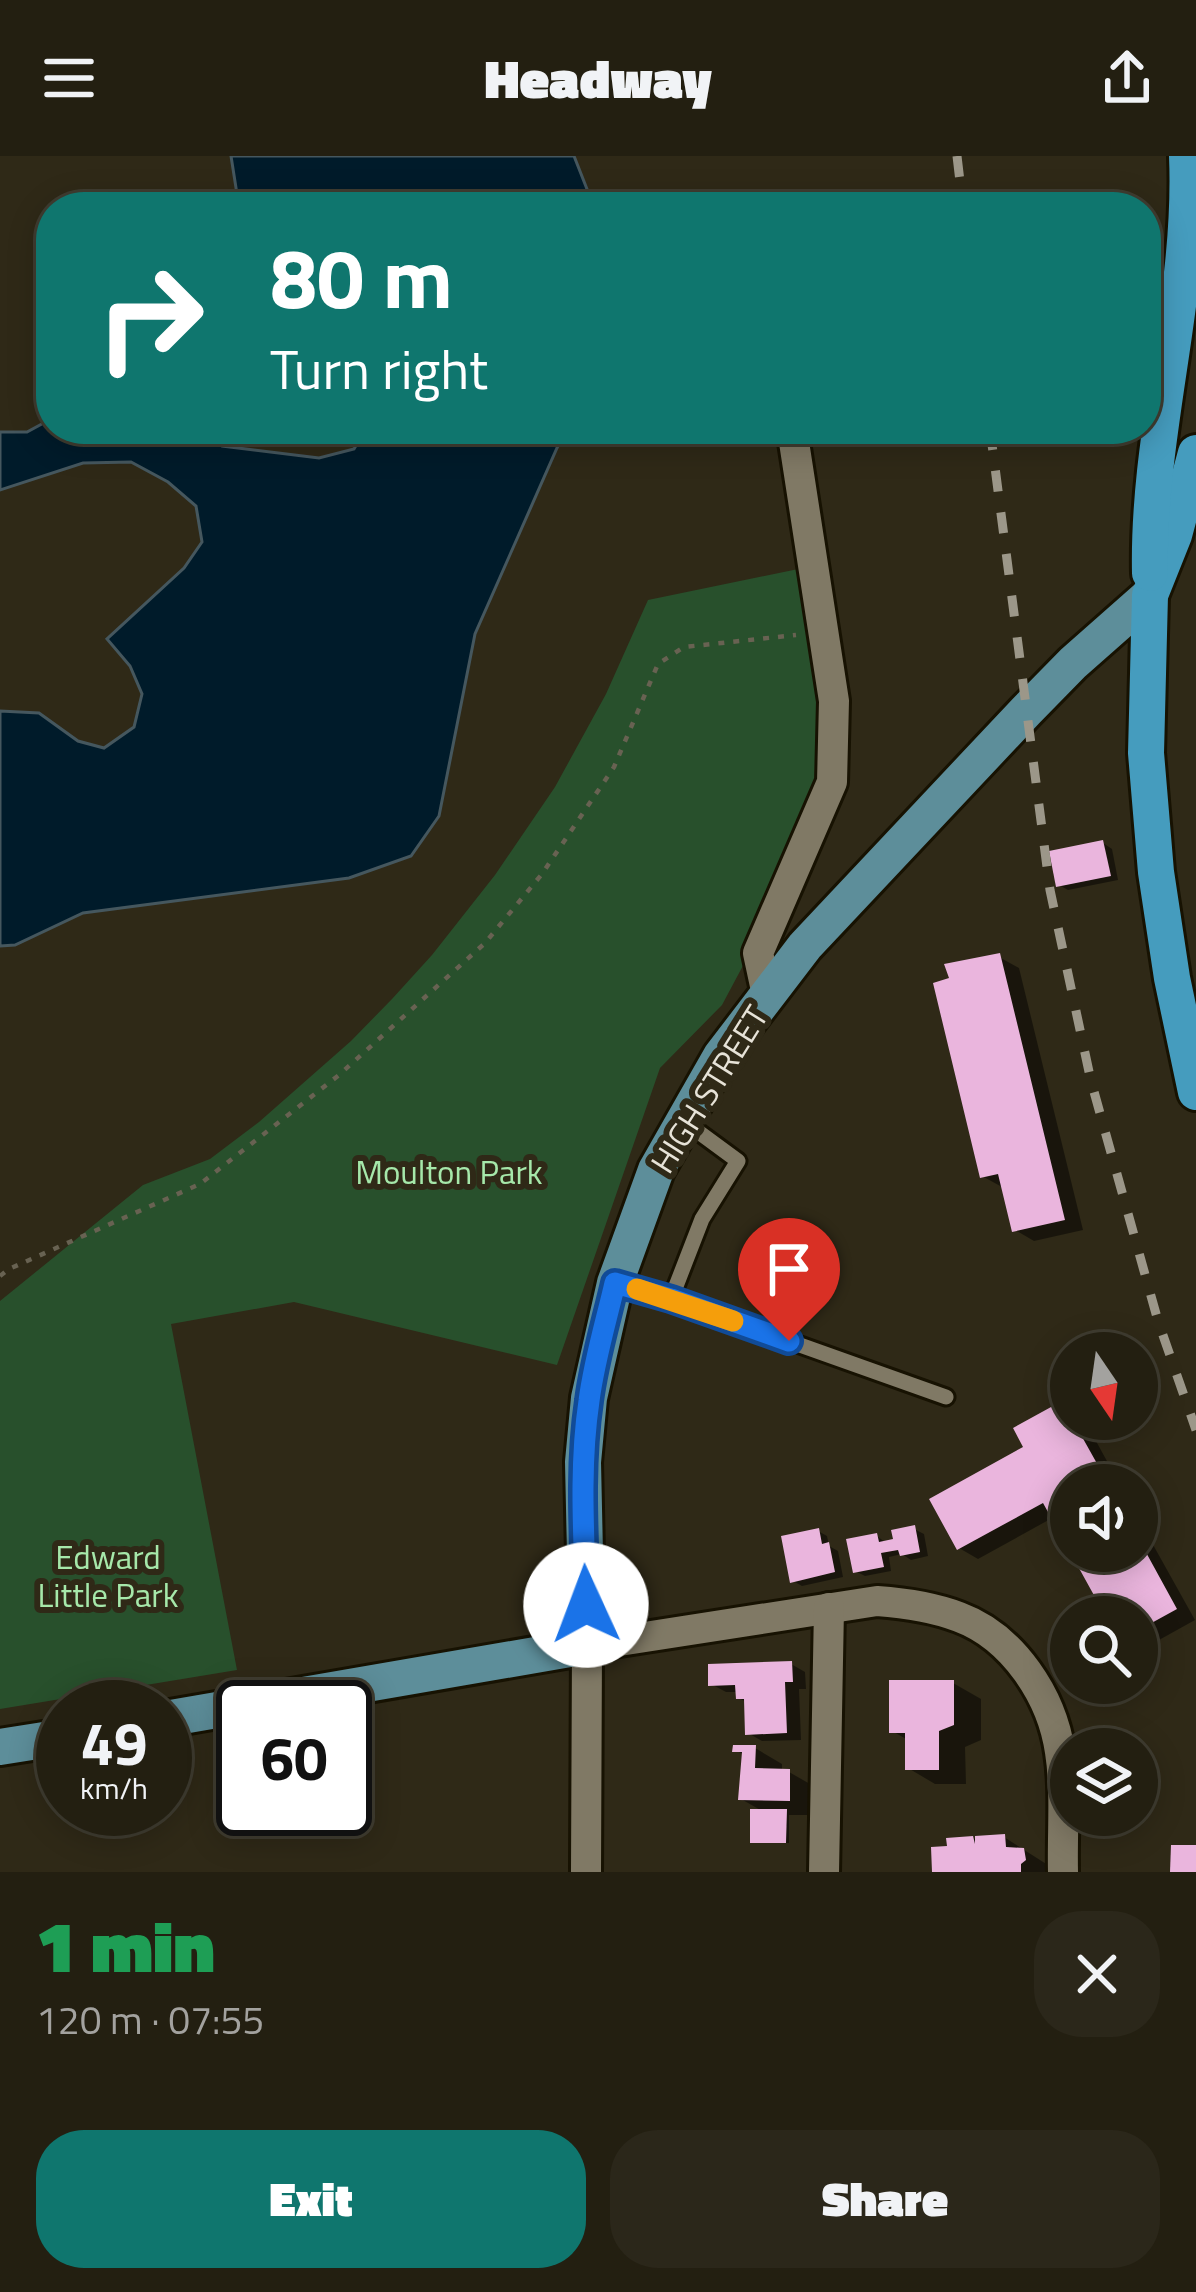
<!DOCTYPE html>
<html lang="en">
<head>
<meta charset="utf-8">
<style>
	:root { --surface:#231f11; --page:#2b271a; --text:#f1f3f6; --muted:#a3a29f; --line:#403d31; --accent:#0f766e }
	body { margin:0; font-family:"Titillium Web",sans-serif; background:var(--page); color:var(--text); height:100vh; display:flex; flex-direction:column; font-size:45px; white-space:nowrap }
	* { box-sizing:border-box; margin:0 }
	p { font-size:39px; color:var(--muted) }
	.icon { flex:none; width:66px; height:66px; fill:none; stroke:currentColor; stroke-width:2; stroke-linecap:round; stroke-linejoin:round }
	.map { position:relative; height:1716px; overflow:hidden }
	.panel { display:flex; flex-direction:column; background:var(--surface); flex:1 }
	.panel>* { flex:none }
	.top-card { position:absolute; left:36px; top:36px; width:1125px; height:252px; border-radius:48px; box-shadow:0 6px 30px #0003,0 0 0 3px var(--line); background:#0f766e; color:#fff; overflow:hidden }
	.needle { width:78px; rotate:167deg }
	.buttons { position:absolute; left:1050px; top:1176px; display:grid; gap:24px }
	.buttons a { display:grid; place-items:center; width:108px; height:108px; border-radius:50%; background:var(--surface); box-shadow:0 6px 30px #0003,0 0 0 3px var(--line); font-size:60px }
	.speed { position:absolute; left:36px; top:1524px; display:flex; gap:24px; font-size:60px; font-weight:700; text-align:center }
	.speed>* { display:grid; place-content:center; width:156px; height:156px; border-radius:50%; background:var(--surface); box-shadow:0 6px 30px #0003,0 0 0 3px var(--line); line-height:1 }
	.speed small { font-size:30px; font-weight:400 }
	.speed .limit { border:6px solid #111; border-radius:18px; background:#fff; color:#111 }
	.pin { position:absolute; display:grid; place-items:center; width:102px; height:102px; color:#fff; margin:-123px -51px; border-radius:50% 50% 50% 0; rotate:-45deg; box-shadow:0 0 12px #0007 }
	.pin .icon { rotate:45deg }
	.me { position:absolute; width:132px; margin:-66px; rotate:358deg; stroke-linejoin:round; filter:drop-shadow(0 0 9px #0008) }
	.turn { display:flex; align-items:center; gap:42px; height:252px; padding:0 36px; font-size:54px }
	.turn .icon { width:156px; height:156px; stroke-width:2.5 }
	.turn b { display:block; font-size:84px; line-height:102px }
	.round { display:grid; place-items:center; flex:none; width:126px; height:126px; border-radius:48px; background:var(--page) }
	.headline { display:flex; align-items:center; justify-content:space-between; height:204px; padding:0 36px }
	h1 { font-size:72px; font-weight:800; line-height:90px; color:#1e9e55 }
	.button { display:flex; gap:24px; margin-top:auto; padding:24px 36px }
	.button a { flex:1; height:138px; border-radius:48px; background:var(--accent); color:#fff; font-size:48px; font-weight:800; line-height:138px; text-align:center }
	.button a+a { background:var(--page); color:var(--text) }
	header { display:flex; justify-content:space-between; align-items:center; height:156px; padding:0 36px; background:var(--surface); font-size:54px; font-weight:800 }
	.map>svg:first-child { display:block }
</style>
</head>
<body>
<header><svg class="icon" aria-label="menu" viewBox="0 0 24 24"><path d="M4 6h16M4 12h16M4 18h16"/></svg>Headway<svg class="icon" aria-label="share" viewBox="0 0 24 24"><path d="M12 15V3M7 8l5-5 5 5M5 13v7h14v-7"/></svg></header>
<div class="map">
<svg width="1196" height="1716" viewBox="0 0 1196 1716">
	<rect width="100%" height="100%" fill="#2f2917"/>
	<polygon fill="#28502c" points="808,411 842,624 722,849 660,912 557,1209 294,1146 171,1168 237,1514 0,1553 0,1145 143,1029 210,1003 259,966 351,885 392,843 432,799 495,719 555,631 606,538 648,444"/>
	<g fill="#001b2a" stroke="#45575e" stroke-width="3">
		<polygon points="231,0 574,0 594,51 239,51"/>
		<polygon points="51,263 51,273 199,273 222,290 319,302 354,293 366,273 567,273 557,292 475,478 439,660 411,700 349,722 83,757 15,789 0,790 0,555 39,557 78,585 104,592 134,571 142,538 130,510 107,483 184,412 202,386 196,350 168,326 131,306 83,307 0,334 0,276 27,276"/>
	</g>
	<g fill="#0007">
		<polygon points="1103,687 1112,693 1118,724 1068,734 1059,729"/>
		<polygon points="999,801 1019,812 1083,1074 1034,1085 1015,1074 1002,1031 982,1020 953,825"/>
		<polygon points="1062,1248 1071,1253 1071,1263 1084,1263 1120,1329 1071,1329 1071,1391 1054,1361 978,1403 959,1392 1028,1292"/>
		<polygon points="1137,1360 1195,1464 1141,1494 1137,1492 1137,1461 1109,1461 1073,1395 1137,1395"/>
		<polygon points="914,1373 924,1378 928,1400 911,1404 902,1398 889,1401 891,1415 865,1420 855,1415 877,1380 886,1387"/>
		<polygon points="818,1375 827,1380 829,1390 838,1395 843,1421 802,1430 793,1425"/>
		<polygon points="791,1508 805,1516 806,1533 799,1533 801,1584 762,1585 748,1577 747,1546 738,1542 738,1536 726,1536 711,1528"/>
		<polygon points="953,1527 981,1543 981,1584 965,1591 966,1628 935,1628 908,1612 908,1584 892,1575"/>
		<polygon points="755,1592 782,1608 782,1616 789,1616 817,1632 817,1659 789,1659 789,1687 756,1687 764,1656 741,1643 745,1599 735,1594"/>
		<polygon points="1004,1681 1051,1711 1052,1716 935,1716 950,1693 949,1684"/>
	</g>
	<g fill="#eab5dd">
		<polygon points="1103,684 1111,720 1056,731 1049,695"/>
		<polygon points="1000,797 1065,1064 1012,1076 998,1018 980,1022 933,827 949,822 944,808"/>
		<polygon points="1062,1245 1109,1329 1071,1329 1071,1395 1137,1395 1137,1380 1177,1453 1137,1475 1137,1461 1106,1461 1043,1347 957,1394 929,1343 1023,1291 1013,1272"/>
		<polygon points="915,1369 920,1396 900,1400 898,1394 881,1397 884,1411 853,1417 846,1383 877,1377 879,1386 893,1383 891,1374"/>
		<polygon points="819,1372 822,1388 829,1386 835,1416 790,1427 781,1380"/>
		<polygon points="792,1505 793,1526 785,1526 787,1577 745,1579 744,1543 736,1543 735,1529 708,1530 708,1508"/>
		<polygon points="889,1524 954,1524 954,1569 939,1575 939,1614 905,1614 905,1577 889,1577"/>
		<polygon points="733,1589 756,1589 755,1612 790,1613 790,1645 738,1644 742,1596 732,1596"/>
		<polygon points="750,1653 787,1653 786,1687 750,1687"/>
		<polygon points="1005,1678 1006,1691 1024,1692 1026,1704 1021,1708 1021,1716 932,1716 931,1691 947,1690 946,1682 973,1680 975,1688 975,1680"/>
		<polygon points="1171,1689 1196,1689 1196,1716 1170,1716"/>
	</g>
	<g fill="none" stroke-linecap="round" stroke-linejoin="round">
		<defs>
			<g id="lane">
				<polyline points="615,1127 671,1143 946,1241"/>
				<polyline points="671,1143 702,1063 738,1005 685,966"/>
			</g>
			<g id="street">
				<polyline points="767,839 758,797 832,626 834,545 792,273"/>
				<path d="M586,1716L587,1490L877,1445C905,1447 933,1451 959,1461C1013,1481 1052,1540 1060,1596C1066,1634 1062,1677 1063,1716"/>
				<polyline points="824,1716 829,1452"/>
			</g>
			<g id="primary">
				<polyline points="165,1563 587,1490 583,1306 589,1242 615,1127 656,1014 721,900 805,790 1026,555 1073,507 1150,439"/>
				<polyline points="0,1591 63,1581"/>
			</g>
			<g id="highway">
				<polyline points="1196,297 1174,379 1150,439 1146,597 1156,716 1172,822 1196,936"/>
				<path d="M1150,417C1147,277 1193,140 1187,0"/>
			</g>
		</defs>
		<use href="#lane" stroke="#171202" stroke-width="21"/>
		<use href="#street" stroke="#171202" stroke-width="36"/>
		<use href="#primary" stroke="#171202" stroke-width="42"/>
		<use href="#highway" stroke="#171202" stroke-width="42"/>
		<polyline stroke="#686252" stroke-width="4.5" stroke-dasharray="6 9" stroke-linecap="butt" points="0,1120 9,1113 200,1028 339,919 485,787 542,718 614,611 658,508 684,491 796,479"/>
		<use href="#lane" stroke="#807965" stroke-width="15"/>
		<use href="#street" stroke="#807965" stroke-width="30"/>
		<use href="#primary" stroke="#5d8e9a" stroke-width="36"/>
		<use href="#highway" stroke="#459cbe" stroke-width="36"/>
		<g stroke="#9c9789" stroke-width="9" stroke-dasharray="21 21" stroke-linecap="butt">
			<polyline points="957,0 963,51"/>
			<polyline points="990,273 1050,734 1091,925 1158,1165 1196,1274"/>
		</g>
	</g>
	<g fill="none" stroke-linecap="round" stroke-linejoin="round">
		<defs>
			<path id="route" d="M586,1449C584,1381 579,1312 589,1245C594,1205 606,1166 615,1127L671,1143L789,1185"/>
		</defs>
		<use href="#route" stroke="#114b97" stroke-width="30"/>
		<use href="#route" stroke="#1a73e8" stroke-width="21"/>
		<polyline stroke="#f59e0b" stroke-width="21" points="637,1133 733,1165"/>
	</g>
	<g text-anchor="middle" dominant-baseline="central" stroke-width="12" stroke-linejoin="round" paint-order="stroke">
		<g font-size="33" fill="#e7e3d8" stroke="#2f2917">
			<text transform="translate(709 933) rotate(-58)">HIGH STREET</text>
		</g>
		<g font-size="33" fill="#a6e8aa" stroke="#2f2917">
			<text x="449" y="1016">Moulton Park</text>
			<text x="108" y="1401">Edward<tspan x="108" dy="38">Little Park</tspan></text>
		</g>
	</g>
</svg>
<div class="buttons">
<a><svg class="needle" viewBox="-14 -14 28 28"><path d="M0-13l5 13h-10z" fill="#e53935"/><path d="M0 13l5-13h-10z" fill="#a3a29f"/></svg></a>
<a><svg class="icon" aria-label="sound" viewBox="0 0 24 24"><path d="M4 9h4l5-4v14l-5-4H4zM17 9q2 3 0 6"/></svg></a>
<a><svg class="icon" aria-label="search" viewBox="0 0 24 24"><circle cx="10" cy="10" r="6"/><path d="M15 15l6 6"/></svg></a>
<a><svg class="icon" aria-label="layers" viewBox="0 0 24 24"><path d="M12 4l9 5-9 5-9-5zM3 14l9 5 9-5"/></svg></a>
</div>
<div class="speed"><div>49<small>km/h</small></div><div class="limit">60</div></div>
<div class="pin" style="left:789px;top:1185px;background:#d93025"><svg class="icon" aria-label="arrive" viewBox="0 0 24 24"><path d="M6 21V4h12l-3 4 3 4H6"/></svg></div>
<svg class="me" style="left:586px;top:1449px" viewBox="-20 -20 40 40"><circle r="19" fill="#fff"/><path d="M0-13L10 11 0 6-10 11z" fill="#1a73e8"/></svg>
<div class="top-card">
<div class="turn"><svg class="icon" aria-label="right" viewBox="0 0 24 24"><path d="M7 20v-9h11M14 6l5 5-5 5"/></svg><div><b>80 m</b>Turn right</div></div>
</div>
</div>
<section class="panel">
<div class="headline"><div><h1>1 min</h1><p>120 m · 07:55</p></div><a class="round"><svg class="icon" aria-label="close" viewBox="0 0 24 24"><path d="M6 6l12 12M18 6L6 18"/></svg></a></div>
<div class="button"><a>Exit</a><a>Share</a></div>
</section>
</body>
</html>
